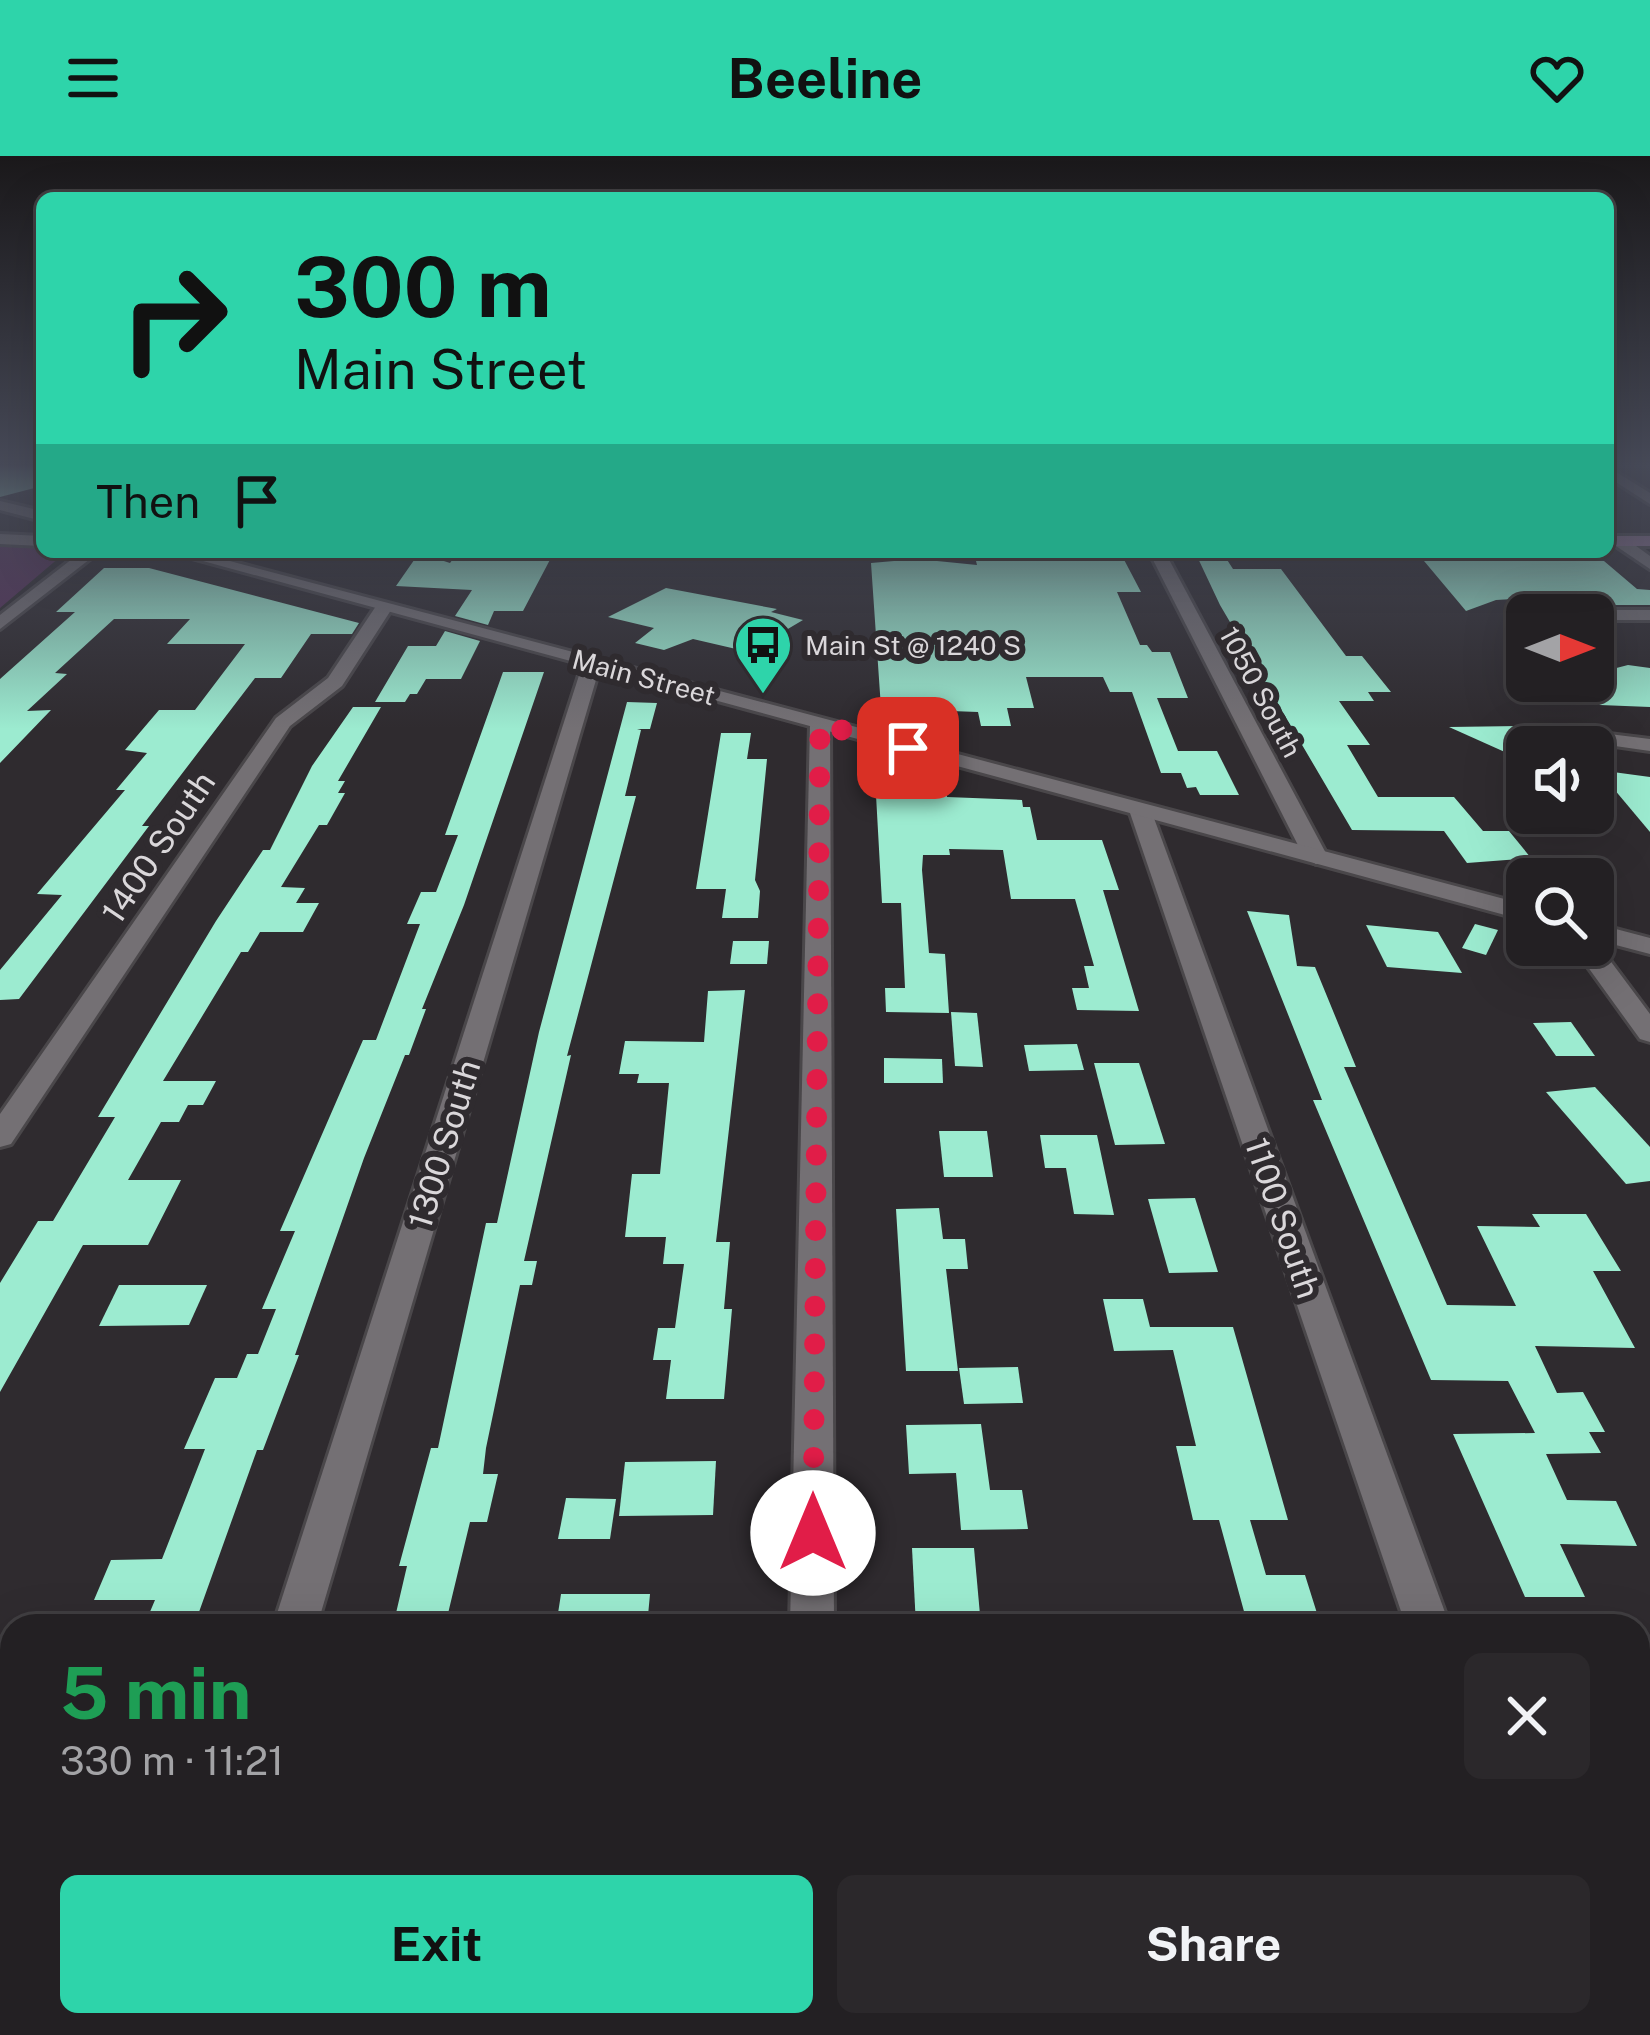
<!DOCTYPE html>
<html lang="en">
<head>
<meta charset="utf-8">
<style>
	:root { --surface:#232023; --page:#2b282b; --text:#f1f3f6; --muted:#a3a3a6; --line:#403e41; --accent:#2ed4aa }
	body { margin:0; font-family:"Public Sans",sans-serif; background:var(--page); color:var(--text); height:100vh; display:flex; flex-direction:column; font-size:45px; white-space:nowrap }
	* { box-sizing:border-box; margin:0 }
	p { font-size:39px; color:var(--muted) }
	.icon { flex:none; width:66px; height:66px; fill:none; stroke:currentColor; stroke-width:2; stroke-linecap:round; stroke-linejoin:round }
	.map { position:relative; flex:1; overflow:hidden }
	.sheet { position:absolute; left:0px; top:1458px; width:1650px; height:423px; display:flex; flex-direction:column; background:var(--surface); border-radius:36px 36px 0 0; box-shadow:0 12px 48px #0002,0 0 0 3px var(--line) }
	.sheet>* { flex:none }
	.hud { position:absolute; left:36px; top:36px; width:1578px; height:366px; border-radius:18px; box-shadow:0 12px 48px #0002,0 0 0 3px var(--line); background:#2ed4aa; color:#111; overflow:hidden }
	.needle { width:78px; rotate:90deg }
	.tools { position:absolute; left:1506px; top:438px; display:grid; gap:24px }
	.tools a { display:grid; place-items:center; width:108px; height:108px; border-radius:18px; background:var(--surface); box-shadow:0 12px 48px #0002,0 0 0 3px var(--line); font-size:60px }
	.pin { position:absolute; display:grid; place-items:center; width:102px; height:102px; color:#fff; margin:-51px; border-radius:24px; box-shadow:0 6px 18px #0006 }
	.me { position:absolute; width:132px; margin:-66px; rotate:0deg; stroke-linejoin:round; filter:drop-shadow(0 0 9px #0008) }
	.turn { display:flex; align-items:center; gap:42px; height:252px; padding:0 60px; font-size:54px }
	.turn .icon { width:156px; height:156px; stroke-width:2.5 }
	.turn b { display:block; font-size:84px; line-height:102px }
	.then { display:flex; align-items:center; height:114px; padding:0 60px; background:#0003; gap:24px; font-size:45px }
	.round { display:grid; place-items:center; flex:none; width:126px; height:126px; border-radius:18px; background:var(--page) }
	.summary { display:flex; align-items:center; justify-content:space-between; height:204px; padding:0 60px }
	h1 { font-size:72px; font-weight:700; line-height:90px; color:#1e9e55 }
	.action { display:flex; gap:24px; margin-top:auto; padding:24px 60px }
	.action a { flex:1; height:138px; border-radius:18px; background:var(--accent); color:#111; font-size:48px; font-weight:700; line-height:138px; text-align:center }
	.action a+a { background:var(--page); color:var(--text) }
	header { display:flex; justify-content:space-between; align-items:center; height:156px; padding:0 60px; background:var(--accent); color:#111; font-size:54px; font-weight:700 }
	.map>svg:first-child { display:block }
</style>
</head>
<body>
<header><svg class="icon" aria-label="menu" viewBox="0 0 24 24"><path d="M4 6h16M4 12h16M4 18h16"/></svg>Beeline<svg class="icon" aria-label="heart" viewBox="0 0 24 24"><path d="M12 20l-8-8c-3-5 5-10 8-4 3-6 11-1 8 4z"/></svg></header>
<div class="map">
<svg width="1650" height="1879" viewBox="0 0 1650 1879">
	<rect width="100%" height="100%" fill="#2f2b2f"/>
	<polygon fill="#553059" points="0,387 42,387 42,396 59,396 60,401 0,452"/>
	<g fill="#9cebd0">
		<polygon points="0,310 42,310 42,330 0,341"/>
		<polygon points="458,396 542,396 553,398 523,455 494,455 488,469 455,460 472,434 396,430 419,397 450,407"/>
		<polygon points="1120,396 1141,436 1117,436 1140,489 1147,489 1152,496 1170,496 1188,542 1157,542 1178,595 1217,595 1239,639 1200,639 1196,631 1187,632 1181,617 1161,617 1132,536 1110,536 1103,521 1026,521 1034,552 1007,552 1011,570 981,570 978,556 924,554 905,561 881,552 871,407 917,403 977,409 975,401 986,401 984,397"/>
		<polygon points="1195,396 1222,396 1233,413 1281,413 1346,500 1362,500 1391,536 1368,536 1374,545 1339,545 1370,589 1347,589 1378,641 1454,641 1483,675 1509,675 1531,702 1467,707 1444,675 1352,674 1220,449"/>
		<polygon points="1518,398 1523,403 1604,405 1637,433 1650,434 1650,449 1593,449 1577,459 1545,441 1496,444 1466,455 1419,399"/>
		<polygon points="104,412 149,412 359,467 352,478 311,478 281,522 255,522 142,670 149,670 19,843 0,844 0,814 62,739 37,738 125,634 116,634 147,597 125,594 159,554 195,554 245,488 167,488 190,463 114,463 55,517 67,518 27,555 51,554 0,607 0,523 75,456 56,456"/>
		<polygon points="666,432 777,453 771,456 803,464 749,496 693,483 664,494 635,487 654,472 608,461"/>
		<polygon points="445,475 480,485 461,523 426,523 417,538 410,538 405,546 375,546 408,490 436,490"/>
		<polygon points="1628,509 1650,512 1650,551 1600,549 1593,541 1593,518"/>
		<polygon points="503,516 544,516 464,749 422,853 426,853 409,899 405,899 364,1002 295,1199 299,1199 263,1294 257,1294 194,1470 144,1470 155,1444 94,1444 111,1404 162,1403 205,1293 184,1293 215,1222 237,1222 247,1198 258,1198 276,1153 262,1153 295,1075 280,1075 363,884 376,884 420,768 407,768 421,736 436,736 458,679 445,679"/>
		<polygon points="627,546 657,547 650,573 637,573 641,574 625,640 636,640 567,900 571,899 524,1105 537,1105 532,1129 520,1129 486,1292 483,1318 498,1318 487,1366 470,1366 445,1470 393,1470 407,1410 399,1410 431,1292 438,1292 486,1067 497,1067 539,876"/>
		<polygon points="353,551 381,551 338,625 345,625 338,637 345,637 327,669 319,669 281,731 305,732 296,747 319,747 303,776 260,776 248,796 241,796 163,925 216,925 203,949 188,949 179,966 161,966 128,1024 181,1024 148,1089 83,1089 0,1236 0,1127 38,1065 53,1065 115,961 98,961 216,765 263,694 270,694 312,610"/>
		<polygon points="1519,570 1527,584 1527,606 1449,571"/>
		<polygon points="721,577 751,577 747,603 767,603 755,724 760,735 758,762 722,762 726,733 696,733"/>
		<polygon points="1598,614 1650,621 1650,676"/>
		<polygon points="875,621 945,626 947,641 1022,644 1023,651 1030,651 1037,684 1102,684 1119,734 1103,734 1139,855 1077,854 1072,832 1089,832 1084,810 1094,810 1075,743 1011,743 1003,694 949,693 950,699 923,699 922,714 929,797 945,798 949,857 886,856 885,832 905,832 901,747 882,747"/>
		<polygon points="1247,755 1289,759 1297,810 1315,811 1356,911 1344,911 1447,1149 1516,1150 1477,1070 1540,1071 1532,1058 1586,1058 1621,1115 1593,1115 1635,1192 1535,1190 1557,1237 1583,1236 1605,1276 1589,1276 1601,1297 1546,1298 1567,1344 1616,1345 1637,1390 1560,1388 1585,1441 1525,1441 1453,1278 1535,1277 1508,1225 1431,1224 1313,944 1322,944"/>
		<polygon points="1475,768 1498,774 1486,799 1462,792"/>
		<polygon points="1366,769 1438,776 1462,817 1387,811"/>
		<polygon points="733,785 769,785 767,808 730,808"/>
		<polygon points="745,834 716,1086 730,1086 724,1153 732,1153 724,1243 666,1243 671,1204 653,1204 658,1172 675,1172 684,1108 663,1108 666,1081 625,1081 632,1018 660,1018 669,927 637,927 639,918 619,918 625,885 704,886 708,835"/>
		<polygon points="951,856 977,857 983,911 955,910"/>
		<polygon points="1571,866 1595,900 1556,900 1533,867"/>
		<polygon points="1077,888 1084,914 1029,915 1024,889"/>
		<polygon points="884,902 942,903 943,927 884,927"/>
		<polygon points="1094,907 1139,907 1165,988 1115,989"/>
		<polygon points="1595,931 1650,991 1650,1025 1626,1028 1546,936"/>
		<polygon points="939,975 987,975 993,1021 944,1021"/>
		<polygon points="1040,979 1097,979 1114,1059 1074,1058 1066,1012 1045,1012"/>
		<polygon points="1195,1042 1218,1116 1169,1117 1148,1043"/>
		<polygon points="939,1052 943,1083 965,1083 968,1113 946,1113 958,1215 906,1215 896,1053"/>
		<polygon points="119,1129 207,1129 189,1169 99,1170"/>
		<polygon points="1103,1143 1143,1143 1150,1171 1233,1171 1288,1364 1250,1364 1266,1419 1305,1419 1321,1470 1248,1470 1219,1364 1193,1364 1176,1290 1196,1290 1173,1194 1114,1195"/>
		<polygon points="1018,1211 1023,1247 964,1248 959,1212"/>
		<polygon points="981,1268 990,1334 1022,1334 1028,1373 961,1374 956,1317 909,1318 906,1269"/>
		<polygon points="716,1305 713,1359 619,1360 625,1306"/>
		<polygon points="566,1342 616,1343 610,1383 558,1383"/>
		<polygon points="912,1392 974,1392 981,1470 916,1470"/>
		<polygon points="561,1438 650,1438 647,1470 556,1470"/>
	</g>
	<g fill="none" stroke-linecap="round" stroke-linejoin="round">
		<defs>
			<g id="minor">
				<polygon points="1608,311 1650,337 1650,348 1608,321"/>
				<polygon points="1613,382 1625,382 1650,400 1650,413 1613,388"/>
				<polygon points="1149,396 1165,396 1328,701 1324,706 1316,708 1304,701"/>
				<polygon points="378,447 393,451 342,530 290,570 11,988 0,991 0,958 276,562 328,522"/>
				<polygon points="1593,454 1650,454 1650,464 1593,464 1593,459 1584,459"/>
				<polygon points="592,501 601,507 317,1470 273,1470 583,507"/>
				<polygon points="820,562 830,568 834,1470 790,1470 810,568"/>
				<polygon points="1601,577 1650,583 1650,595 1594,587 1594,579"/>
				<polygon points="1140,647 1151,654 1450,1470 1406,1470 1129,654"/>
				<polygon points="1594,783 1650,858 1650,886 1640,883 1572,789 1593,789"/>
				<polygon points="145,1869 199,1869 196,1879 142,1879"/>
				<rect x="782" y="1869" width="54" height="10"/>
				<polygon points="1544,1869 1598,1869 1602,1879 1548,1879"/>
			</g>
			<g id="tertiary">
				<polygon points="0,345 42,355 42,365 0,354"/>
				<polygon points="0,378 42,380 42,390 0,388"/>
				<polygon points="81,396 99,396 0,473 0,459"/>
				<polygon points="170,396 196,396 1527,749 1527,765"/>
				<polygon points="1593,767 1650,782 1650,798 1593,783"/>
			</g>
			<rect id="secondary" x="1608" y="380" width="42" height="10"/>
		</defs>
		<use href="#minor" stroke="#4a474a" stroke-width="6"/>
		<use href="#tertiary" stroke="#4a474a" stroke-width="6"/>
		<use href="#secondary" stroke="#4a474a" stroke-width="6"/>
		<use href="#minor" fill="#747074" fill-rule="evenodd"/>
		<use href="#tertiary" fill="#747074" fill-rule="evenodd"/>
		<use href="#secondary" fill="#907393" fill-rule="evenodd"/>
	</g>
	<linearGradient id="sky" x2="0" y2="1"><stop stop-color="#1a181a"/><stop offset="0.54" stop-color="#474a58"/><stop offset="1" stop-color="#474a58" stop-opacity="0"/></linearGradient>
	<rect width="1650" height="573" fill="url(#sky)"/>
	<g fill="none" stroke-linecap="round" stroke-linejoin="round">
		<polyline stroke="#e11d48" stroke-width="21" stroke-dasharray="0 37.8" points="813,1377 820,568 908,592"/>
	</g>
	<defs>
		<symbol id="bus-pin" viewBox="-11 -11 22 30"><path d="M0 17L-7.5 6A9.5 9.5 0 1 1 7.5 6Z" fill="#2ed4aa" stroke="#2f2b2f"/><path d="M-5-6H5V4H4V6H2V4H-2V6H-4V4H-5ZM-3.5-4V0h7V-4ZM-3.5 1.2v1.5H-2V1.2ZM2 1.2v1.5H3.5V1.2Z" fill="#111"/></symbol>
	</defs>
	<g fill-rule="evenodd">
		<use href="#bus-pin" x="730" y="456" width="66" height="90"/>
	</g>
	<g text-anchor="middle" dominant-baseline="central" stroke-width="12" stroke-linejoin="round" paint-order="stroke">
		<g font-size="27" fill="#dad7da" stroke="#2f2b2f" text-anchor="start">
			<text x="805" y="489">Main St @ 1240 S</text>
		</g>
		<g font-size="27" fill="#dad7da" stroke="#2f2b2f">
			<text transform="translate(644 521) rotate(15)">Main Street</text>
			<text transform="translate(1261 536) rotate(62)">1050 South</text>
		</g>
		<g font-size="33" fill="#dad7da" stroke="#2f2b2f">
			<text transform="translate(158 691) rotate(-56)">1400 South</text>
			<text transform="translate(444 988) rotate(-73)">1300 South</text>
			<text transform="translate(1283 1062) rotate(71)">1100 South</text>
		</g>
	</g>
</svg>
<div class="tools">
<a><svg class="needle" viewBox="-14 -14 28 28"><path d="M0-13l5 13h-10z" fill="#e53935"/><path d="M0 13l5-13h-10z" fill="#a3a3a6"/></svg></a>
<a><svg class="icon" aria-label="sound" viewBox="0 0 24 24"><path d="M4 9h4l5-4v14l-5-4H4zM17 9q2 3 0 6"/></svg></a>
<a><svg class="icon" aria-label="search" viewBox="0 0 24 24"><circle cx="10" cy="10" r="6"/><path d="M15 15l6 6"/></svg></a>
</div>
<div class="pin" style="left:908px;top:592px;background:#d93025"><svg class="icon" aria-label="arrive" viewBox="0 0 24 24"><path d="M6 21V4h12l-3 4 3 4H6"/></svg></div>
<svg class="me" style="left:813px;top:1377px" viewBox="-20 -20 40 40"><circle r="19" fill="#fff"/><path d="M0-13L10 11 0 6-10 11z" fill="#e11d48"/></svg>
<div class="hud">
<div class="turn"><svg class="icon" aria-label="right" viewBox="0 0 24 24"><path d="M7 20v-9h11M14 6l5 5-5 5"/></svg><div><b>300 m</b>Main Street</div></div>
<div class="then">Then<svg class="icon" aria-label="arrive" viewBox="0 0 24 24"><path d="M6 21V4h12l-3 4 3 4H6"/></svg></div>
</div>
<section class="sheet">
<div class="summary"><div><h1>5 min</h1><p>330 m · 11:21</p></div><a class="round"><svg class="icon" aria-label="close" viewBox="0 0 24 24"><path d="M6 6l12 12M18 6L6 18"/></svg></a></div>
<div class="action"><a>Exit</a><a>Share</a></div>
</section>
</div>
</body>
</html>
